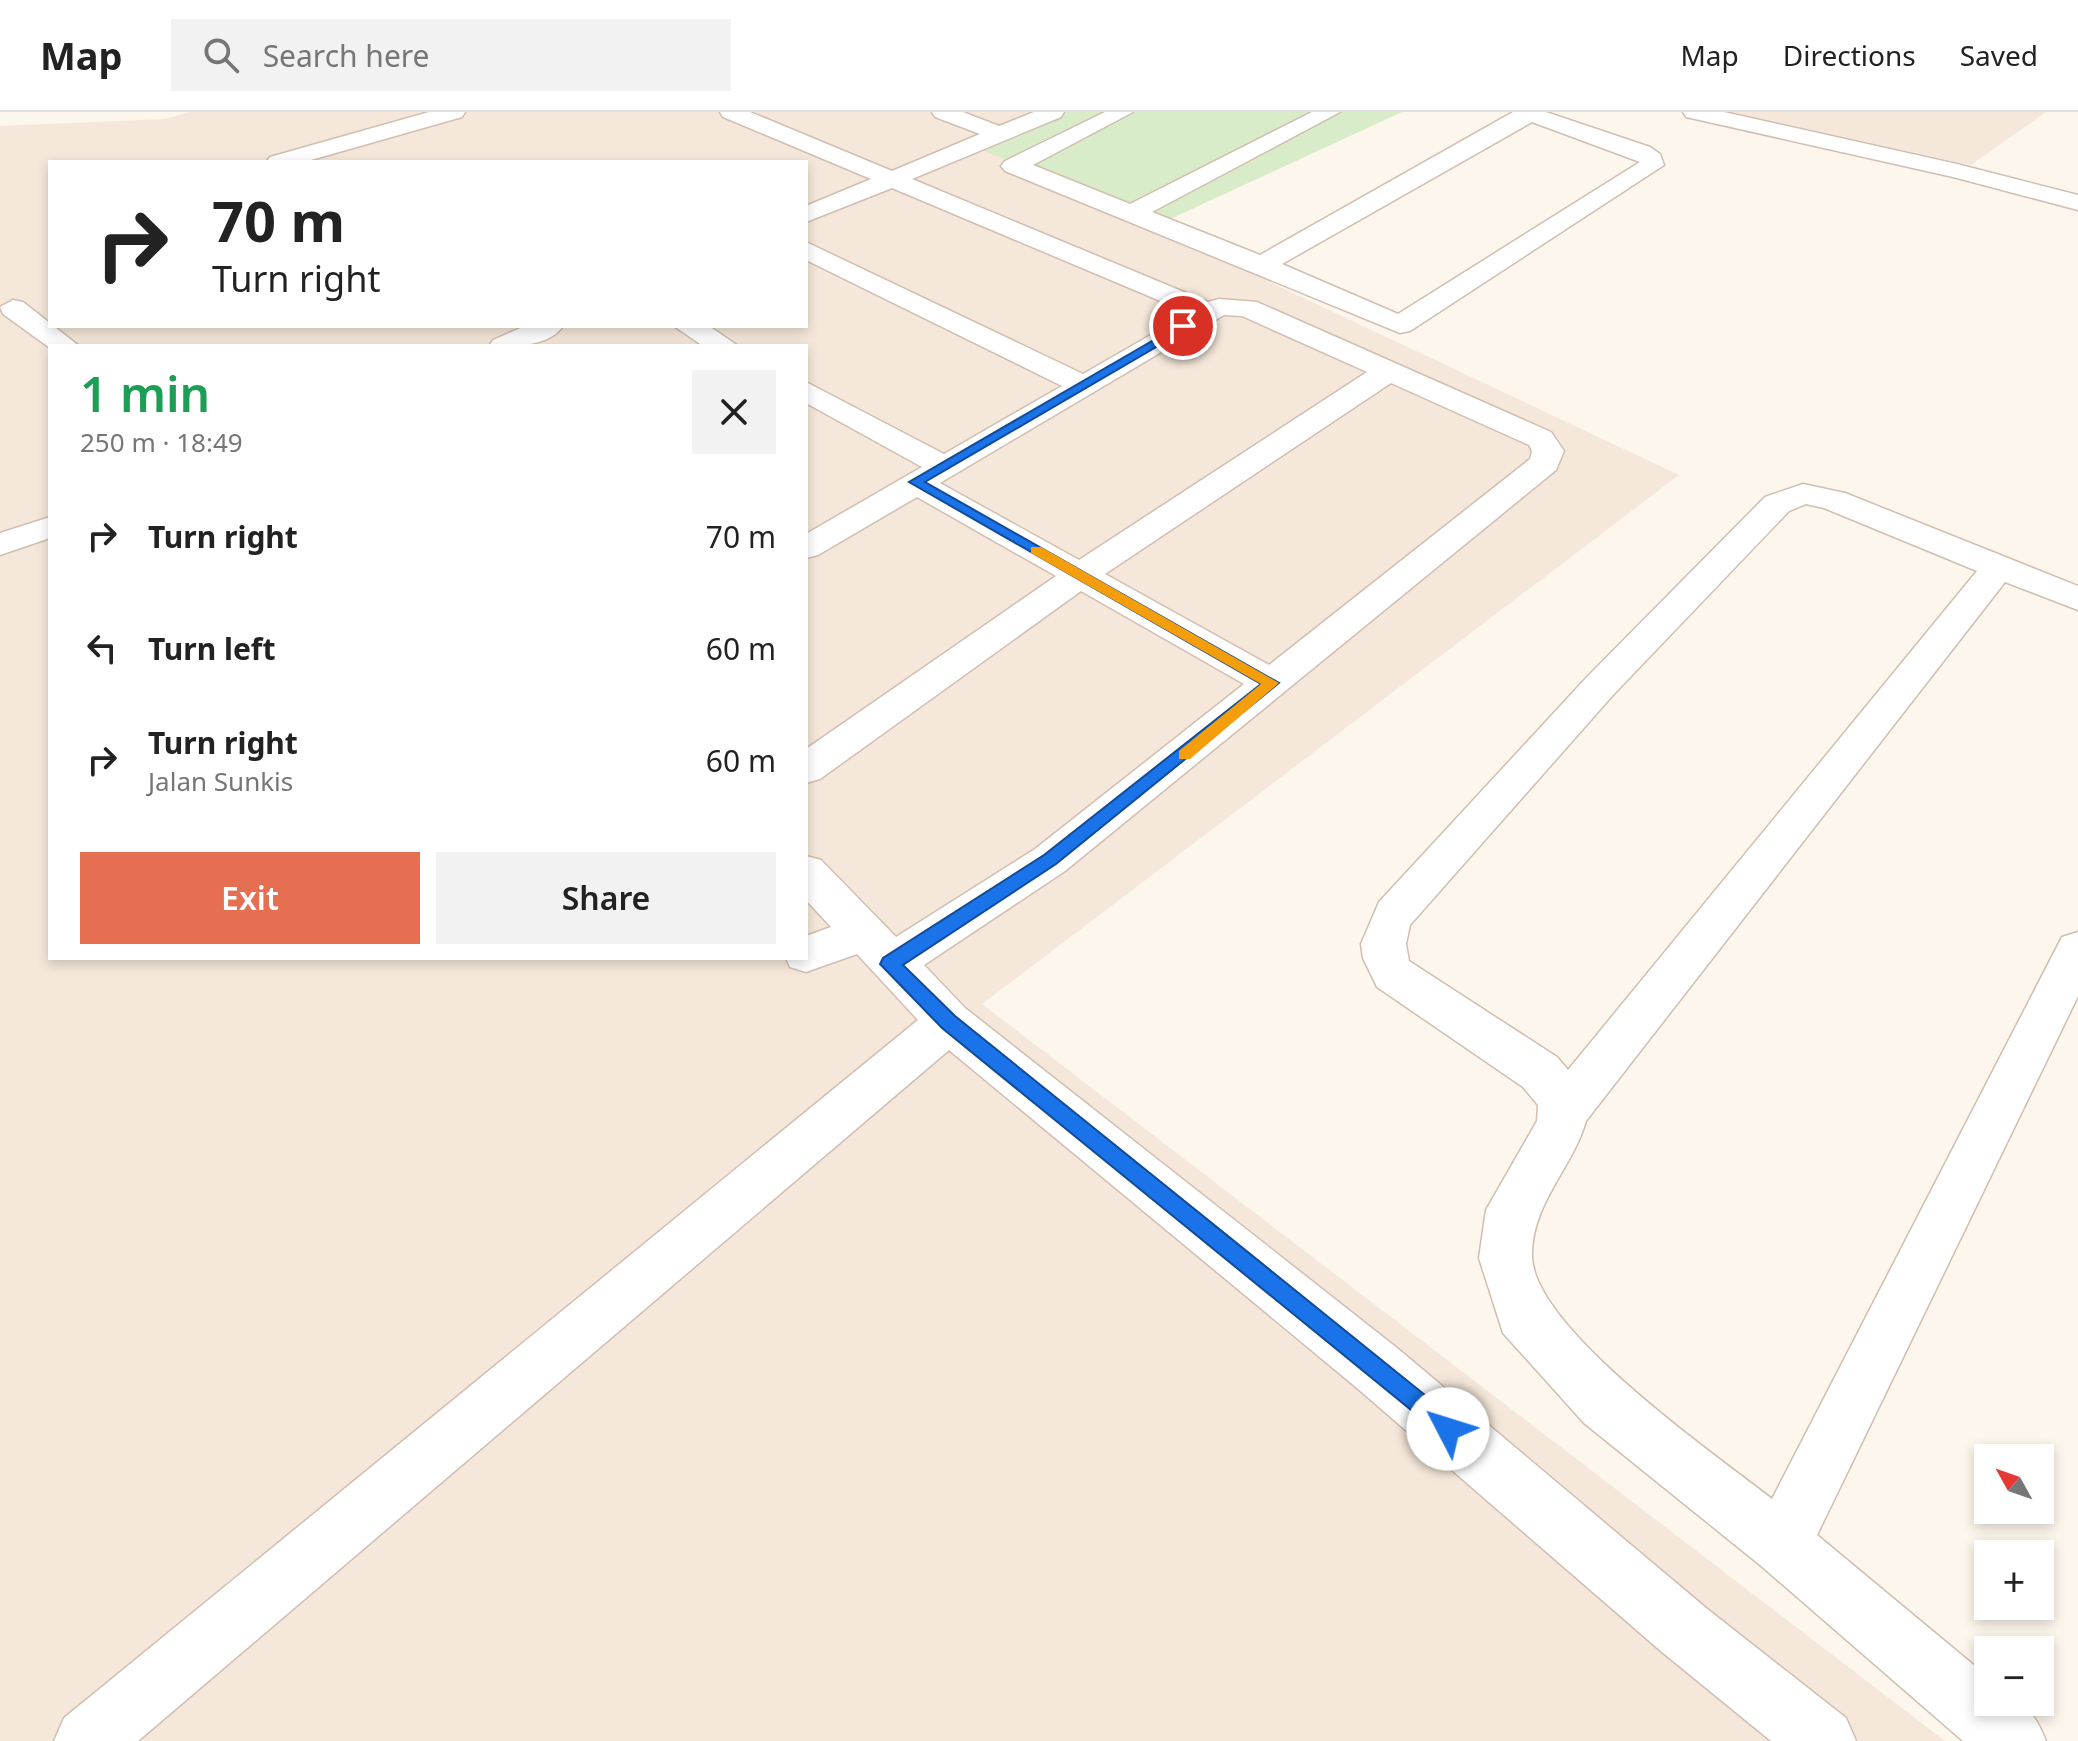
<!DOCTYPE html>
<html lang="en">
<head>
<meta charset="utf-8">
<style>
	:root { --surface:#fff; --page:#f2f2f2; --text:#222; --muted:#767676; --line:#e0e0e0; --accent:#e76f51 }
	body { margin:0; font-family:"Noto Sans",sans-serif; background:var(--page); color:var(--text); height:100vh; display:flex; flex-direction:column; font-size:30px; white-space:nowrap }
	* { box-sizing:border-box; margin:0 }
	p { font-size:26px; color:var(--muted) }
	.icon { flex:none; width:44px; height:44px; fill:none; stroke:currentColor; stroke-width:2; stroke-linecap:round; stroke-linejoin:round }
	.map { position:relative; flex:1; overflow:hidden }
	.sheet { position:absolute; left:48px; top:232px; width:760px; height:616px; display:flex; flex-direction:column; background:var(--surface); border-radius:0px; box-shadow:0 4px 12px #0003 }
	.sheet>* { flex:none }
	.guide { position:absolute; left:48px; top:48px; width:760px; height:168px; border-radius:0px; box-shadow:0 4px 12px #0003; background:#fff; color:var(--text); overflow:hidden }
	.needle { width:52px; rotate:310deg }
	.tools { position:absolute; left:1974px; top:1332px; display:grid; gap:16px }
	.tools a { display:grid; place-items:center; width:80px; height:80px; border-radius:0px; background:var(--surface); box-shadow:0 4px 12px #0003; font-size:40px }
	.pin { position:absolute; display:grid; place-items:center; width:68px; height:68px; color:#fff; margin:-34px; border:4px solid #fff; border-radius:50%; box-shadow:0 2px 8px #0007 }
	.me { position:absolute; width:88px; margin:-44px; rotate:310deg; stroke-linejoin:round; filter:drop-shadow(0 0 6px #0008) }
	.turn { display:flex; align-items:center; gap:28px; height:168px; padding:0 32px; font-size:36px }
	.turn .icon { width:104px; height:104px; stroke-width:2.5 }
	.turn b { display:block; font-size:56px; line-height:68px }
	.round { display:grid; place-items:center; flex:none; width:84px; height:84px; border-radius:0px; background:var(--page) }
	.headline { display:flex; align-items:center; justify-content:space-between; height:136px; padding:0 32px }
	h1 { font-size:48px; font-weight:600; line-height:60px; color:#1e9e55 }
	.action { display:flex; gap:16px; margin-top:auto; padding:16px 32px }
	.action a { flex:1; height:92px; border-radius:0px; background:var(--accent); color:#fff; font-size:32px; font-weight:600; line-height:92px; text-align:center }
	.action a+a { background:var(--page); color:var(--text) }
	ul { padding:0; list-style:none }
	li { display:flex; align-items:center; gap:24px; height:112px; padding:0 32px }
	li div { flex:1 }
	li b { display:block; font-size:30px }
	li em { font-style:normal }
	header { display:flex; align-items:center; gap:48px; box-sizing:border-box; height:112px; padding:0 40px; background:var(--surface); border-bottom:2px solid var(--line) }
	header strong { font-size:38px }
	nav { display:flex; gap:44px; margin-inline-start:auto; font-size:28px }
	.search { width:560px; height:72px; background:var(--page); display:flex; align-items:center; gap:20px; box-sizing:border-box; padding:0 28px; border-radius:0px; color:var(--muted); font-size:30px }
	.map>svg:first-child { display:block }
</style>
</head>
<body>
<header>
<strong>Map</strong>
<div class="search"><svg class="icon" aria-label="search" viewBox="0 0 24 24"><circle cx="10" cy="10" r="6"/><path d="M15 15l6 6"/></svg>Search here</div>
<nav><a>Map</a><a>Directions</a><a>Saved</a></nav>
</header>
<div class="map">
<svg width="2078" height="1629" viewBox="0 0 2078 1629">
	<rect width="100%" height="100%" fill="#fdf6ec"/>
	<g fill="#f5e8da" fill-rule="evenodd">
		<path d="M190,0H1060L1153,115L1679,363L982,892L1945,1629H0V14L165,7ZM50,50H806V214H50ZM50,234H806V846H50Z"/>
		<polygon points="1729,0 2046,0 1971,53"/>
	</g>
	<polygon fill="#d8ecc9" points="1060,0 1402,0 1153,115 977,35"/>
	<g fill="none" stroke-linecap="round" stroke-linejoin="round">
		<defs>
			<g id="street">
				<polygon points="429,0 465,0 462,5 304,50 266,50 270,45"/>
				<path d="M720,0H750L892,59L980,22L935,5L932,0H963L999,14L1034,0H1064L1061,5L912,67L1208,190L1219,187L1257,190L1551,320L1564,339L1556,358L1065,759L924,853L965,896L1397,1236L1706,1496L1846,1606L1856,1629H1771L1662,1540L1357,1276L949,938L138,1629H54L64,1606L918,908L857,842L806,860L790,855L786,846H806V824L831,815L806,788V744L821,748L896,825L1035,737L1244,572L1081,479L820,667L806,671V637L1056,464L917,385L818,443L806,446V422L922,355L806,291V270L944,342L1062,274L806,148V130L1083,262L1189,201L892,76L806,110V94L871,67L723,5ZM1224,203L1242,204L1367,260L1079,448L940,371ZM1391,271L1529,333L1532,339L1530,347L1269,553L1105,462Z"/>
				<path d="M1105,0H1133L1033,53L1130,92L1312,0H1340L1152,100L1260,143L1513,0H1546L1650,35L1660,42L1664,53L1410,219L1400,221L1005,59L1001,54L1005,49ZM1532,10L1640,50L1398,202L1282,152Z"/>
				<polygon points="1683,0 1724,0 1957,52 2078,83 2078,98 1953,65 1686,5"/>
				<polygon points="13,188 23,190 79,234 50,236 3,202 0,195"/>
				<path d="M525,214H563C548,236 512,234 489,234L493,228Z"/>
				<polygon points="674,214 709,214 738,234 703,234"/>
				<path d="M1803,372L1845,381L2078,474V498L2005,470L1586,1009C1572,1057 1532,1091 1532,1143C1531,1215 1716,1343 1772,1387L2062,825L2078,820V884L1817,1423L1988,1565V1590C2024,1590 2032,1595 2046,1629H1963L1760,1453L1584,1311L1503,1221L1479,1146L1486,1098L1537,1009L1538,993L1523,975L1377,875L1363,846L1361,832L1379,790L1587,565L1765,385ZM1806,392L1824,396L1977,459L1568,958L1557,945L1409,849L1406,832L1410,813L1613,583L1789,399Z"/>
				<polygon points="50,405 50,426 0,443 0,421"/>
			</g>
		</defs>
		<use href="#street" stroke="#d1beb0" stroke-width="3"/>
		<use href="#street" fill="#fff" fill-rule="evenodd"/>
	</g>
	<polygon fill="#1a73e8" stroke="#114b97" stroke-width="2" points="1183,211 1187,217 925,370 1279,571 1056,752 903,853 955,904 1456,1308 1459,1317 1456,1325 1448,1328 942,916 880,852 883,846 1044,743 1261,572 909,370"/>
	<polygon fill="#f59e0b" points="1031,435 1041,435 1279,571 1190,647 1179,647 1179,639 1261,572 1031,441"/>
</svg>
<div class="tools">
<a><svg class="needle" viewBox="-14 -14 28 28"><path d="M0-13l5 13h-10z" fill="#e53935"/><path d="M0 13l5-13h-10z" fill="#767676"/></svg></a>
<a>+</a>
<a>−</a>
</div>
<div class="pin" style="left:1183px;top:214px;background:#d93025"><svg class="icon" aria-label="arrive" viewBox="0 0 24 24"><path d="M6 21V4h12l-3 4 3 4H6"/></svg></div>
<svg class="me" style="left:1448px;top:1317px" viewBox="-20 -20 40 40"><circle r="19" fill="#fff"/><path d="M0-13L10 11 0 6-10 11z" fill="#1a73e8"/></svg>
<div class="guide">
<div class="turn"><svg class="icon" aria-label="right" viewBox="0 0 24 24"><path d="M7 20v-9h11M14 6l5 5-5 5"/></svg><div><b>70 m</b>Turn right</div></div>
</div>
<section class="sheet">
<div class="headline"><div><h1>1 min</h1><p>250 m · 18:49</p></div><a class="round"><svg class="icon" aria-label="close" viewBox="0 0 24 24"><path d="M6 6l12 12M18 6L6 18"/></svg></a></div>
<ul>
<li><svg class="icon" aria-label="right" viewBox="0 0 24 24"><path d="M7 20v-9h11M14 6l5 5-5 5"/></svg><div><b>Turn right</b></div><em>70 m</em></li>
<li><svg class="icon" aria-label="left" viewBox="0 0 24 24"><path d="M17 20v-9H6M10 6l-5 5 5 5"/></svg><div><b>Turn left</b></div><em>60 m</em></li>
<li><svg class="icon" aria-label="right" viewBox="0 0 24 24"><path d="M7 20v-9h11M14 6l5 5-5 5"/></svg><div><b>Turn right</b><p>Jalan Sunkis</p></div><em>60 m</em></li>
</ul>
<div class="action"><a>Exit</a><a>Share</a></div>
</section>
</div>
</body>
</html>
